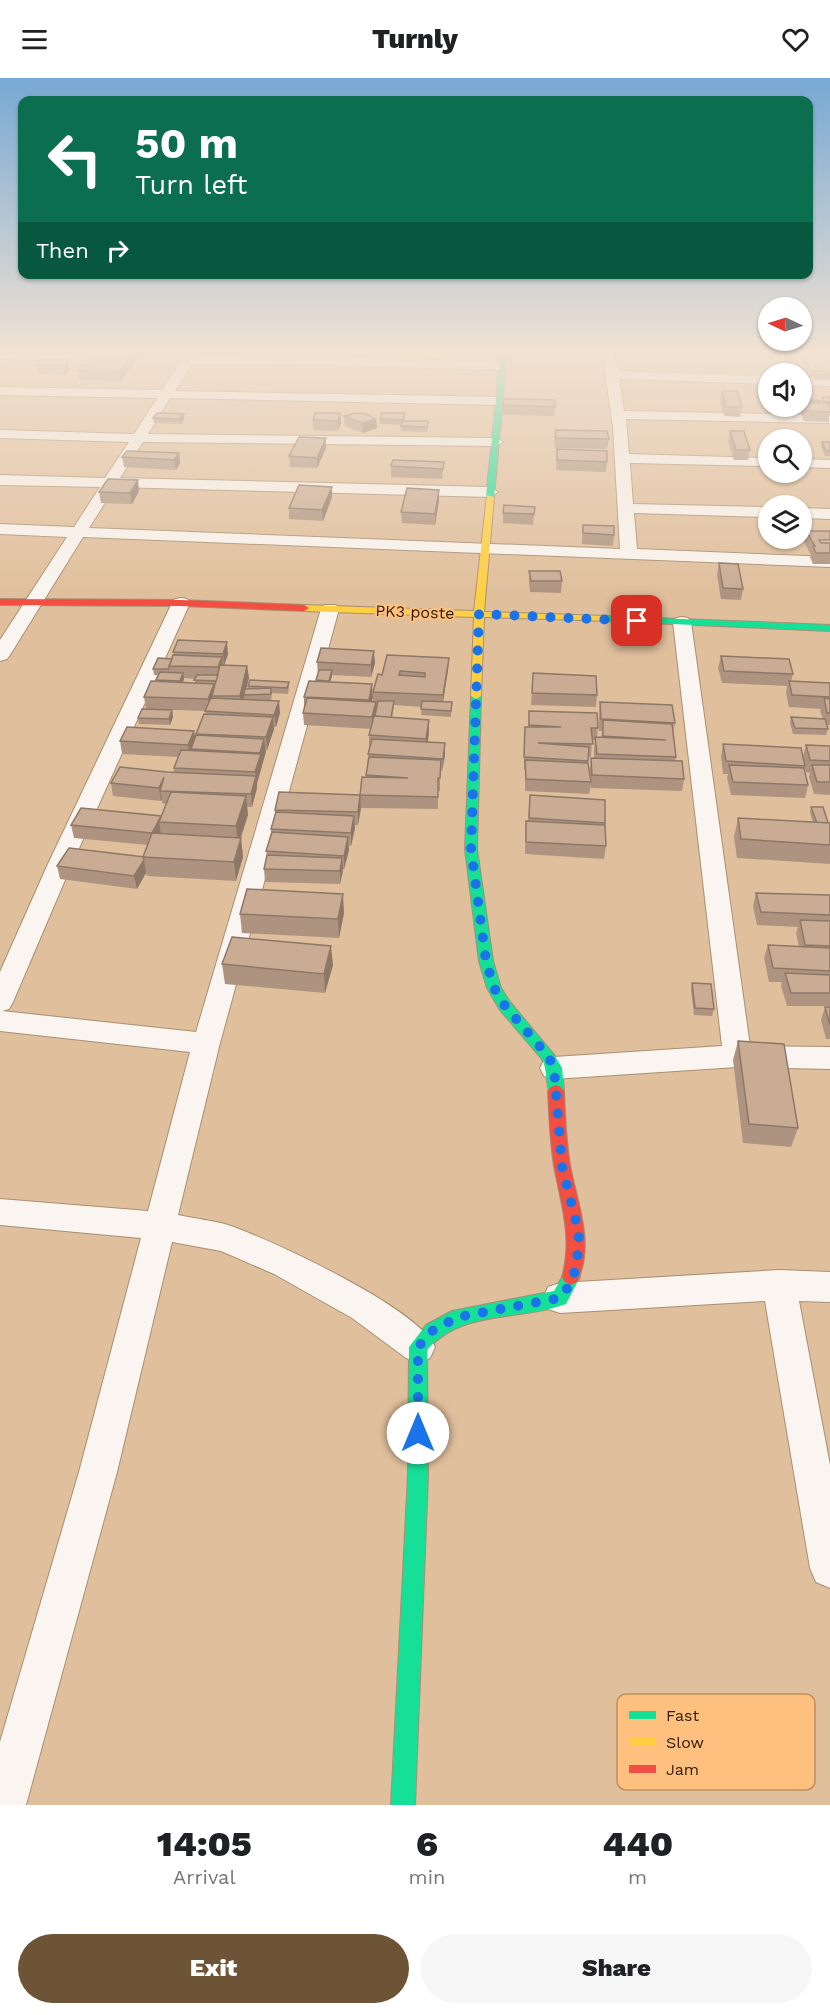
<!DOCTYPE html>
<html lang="en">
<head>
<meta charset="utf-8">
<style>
	:root { --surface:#fff; --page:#f6f6f6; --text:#202124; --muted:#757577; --accent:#6e5437 }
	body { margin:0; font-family:"Work Sans",sans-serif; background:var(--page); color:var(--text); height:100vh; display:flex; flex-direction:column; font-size:22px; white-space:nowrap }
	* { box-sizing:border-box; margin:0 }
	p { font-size:20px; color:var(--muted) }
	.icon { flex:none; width:33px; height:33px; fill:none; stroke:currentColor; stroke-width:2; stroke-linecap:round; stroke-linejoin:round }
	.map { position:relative; height:1727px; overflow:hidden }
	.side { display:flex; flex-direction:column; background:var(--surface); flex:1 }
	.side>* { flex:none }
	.hud { position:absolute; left:18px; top:18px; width:795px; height:183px; border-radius:12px; box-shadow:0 2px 4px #0004; background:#0b6e4f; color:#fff; overflow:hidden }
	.needle { width:39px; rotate:274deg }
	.buttons { position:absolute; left:758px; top:219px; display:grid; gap:12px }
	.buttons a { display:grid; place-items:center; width:54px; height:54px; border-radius:50%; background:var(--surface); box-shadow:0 2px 4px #0004; font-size:30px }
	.pin { position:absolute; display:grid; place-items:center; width:51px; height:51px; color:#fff; margin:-26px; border-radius:12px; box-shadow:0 3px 9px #0006 }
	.me { position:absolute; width:66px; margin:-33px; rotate:0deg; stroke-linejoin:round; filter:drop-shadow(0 0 4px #0008) }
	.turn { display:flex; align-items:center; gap:21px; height:126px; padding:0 18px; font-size:27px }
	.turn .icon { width:78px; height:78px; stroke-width:2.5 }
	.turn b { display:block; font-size:42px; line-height:51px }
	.then { display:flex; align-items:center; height:57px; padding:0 18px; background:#0003; gap:12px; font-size:22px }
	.eta { display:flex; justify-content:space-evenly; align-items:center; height:102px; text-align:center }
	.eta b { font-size:36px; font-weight:800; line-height:42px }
	.primary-button { display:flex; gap:12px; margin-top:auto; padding:12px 18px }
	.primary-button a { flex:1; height:69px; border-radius:36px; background:var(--accent); color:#fff; font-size:24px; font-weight:800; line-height:69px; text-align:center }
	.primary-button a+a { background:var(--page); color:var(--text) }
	header { display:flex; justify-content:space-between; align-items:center; height:78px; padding:0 18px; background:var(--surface); font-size:27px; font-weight:800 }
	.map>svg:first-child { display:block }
</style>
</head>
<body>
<header><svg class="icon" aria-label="menu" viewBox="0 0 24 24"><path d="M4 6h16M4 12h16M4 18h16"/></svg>Turnly<svg class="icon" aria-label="heart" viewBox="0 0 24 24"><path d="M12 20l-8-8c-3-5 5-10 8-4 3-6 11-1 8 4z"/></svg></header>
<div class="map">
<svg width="830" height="1727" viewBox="0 0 830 1727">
	<rect width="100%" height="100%" fill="#e0bf9c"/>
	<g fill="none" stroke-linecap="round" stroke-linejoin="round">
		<defs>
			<g id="street">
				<polygon points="0,273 90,275 96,279 90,283 0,281"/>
				<polygon points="188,273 200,273 196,279 289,278 503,284 509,288 503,292 289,286 192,287 175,313 500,319 507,323 500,327 170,320 148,356 496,360 503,364 496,368 143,364 120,400 490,409 498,414 490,419 115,409 89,450 620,471 613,349 602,273 614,273 618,293 768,298 768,306 619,301 624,333 830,337 830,345 626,341 629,376 768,380 768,388 630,385 633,426 768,429 768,439 634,435 637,471 830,479 830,489 83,459 10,577 7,581 0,583 0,562 67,459 0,456 0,446 74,449 100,409 0,407 0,397 105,400 129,364 0,360 0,352 134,356 157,320 0,317 0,309 162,312"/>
				<polygon points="801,299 830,300 830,308 801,307"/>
				<polygon points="801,381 830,382 830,390 801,389"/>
				<polygon points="801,430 830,431 830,441 801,440"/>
				<path d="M181,520L187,521L190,525L71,788L13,924L9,931L2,933L196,954L321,531L324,527H336L339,531L220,965L178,1137C195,1141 212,1142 228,1147C272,1162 418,1230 435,1269L430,1280L418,1285L406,1280L352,1240L274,1196L221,1173L172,1164L117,1394L26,1727H0V1664L79,1394L141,1160L0,1147V1121L148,1133L190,974L0,953V894L47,788L172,525L175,521Z"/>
				<polygon points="682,539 688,540 691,544 750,968 830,969 830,991 737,989 554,1001 544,998 540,990 544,982 554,979 722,968 673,544 676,540"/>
				<polygon points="779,1192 830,1194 830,1224 799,1223 830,1387 830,1510 816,1504 810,1490 765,1223 560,1235 548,1231 543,1220 548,1209 560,1205"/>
			</g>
			<g id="fast">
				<polygon points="501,273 507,273 494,419 490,421 486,419"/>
				<polygon points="606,538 830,547 830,553 603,543 603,539"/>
				<path d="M476,615L481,618L477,771L493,883L501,910L510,924L555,978L562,990L564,1013L561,1017L556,1019L551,1017C545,1006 548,993 542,981L500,932L487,910L479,883L465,771L471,618Z"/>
				<path d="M571,1191L577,1194L580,1199L566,1226C520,1243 462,1231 427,1272L428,1397L415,1727H391L408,1397L409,1269L426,1247L452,1233L554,1213L565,1194Z"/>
			</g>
			<polygon id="slow" points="487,417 494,419 484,534 606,538 609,539 609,543 484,539 481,618 476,621 471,618 474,539 304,533 299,530 304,527 474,533"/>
			<g id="jam">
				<polygon points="0,521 181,522 304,527 309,530 304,533 181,528 0,527"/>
				<path d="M556,1007L561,1009L564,1013C565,1038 566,1062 570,1087C577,1125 595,1166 577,1204L571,1207L565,1204L562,1199C573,1160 561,1126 554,1088C550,1063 549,1038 548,1013L551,1009Z"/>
			</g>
		</defs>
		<use href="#street" stroke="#a88f73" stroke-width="2"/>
		<use href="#fast" stroke="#a88f73" stroke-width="2"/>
		<use href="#slow" stroke="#a88f73" stroke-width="2"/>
		<use href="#jam" stroke="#a88f73" stroke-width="2"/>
		<use href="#street" fill="#faf5f0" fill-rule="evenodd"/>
		<use href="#fast" fill="#16e098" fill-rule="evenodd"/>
		<use href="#slow" fill="#ffcf43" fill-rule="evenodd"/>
		<use href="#jam" fill="#f24e42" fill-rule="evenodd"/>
	</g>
	<g fill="#ae9480" fill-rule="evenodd">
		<polygon points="62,273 85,273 81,277 63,277"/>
		<polygon points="97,273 140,273 141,275 138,278 137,278 133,287 121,303 79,302 77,292 87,287 98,277"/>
		<polygon points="197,273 289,273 289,275 239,274 236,279 198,278"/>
		<polygon points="786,275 810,291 808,301 801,301 801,296 789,296 784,285"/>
		<polygon points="68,282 69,291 66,297 38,296 36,287"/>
		<polygon points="812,293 830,296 830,302 814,302 811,297"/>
		<polygon points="722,313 742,329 740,339 724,338 720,322"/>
		<polygon points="822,319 830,319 829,344 804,343 800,334 801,322 821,324"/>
		<polygon points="503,321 555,329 555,338 502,337"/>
		<polygon points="340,335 341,345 338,353 313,352 313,342"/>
		<polygon points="405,335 404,343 428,343 427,354 401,353 401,347 380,346 380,341"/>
		<polygon points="344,338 376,341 377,350 363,355 345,348"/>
		<polygon points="153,340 184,341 181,346 154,345"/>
		<polygon points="555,352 609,361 607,371 555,370 554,362"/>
		<polygon points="730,353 750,372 748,382 734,382 728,363"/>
		<polygon points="822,364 830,364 830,378 825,378 821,369"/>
		<polygon points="326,370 317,390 290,389 289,378"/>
		<polygon points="557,371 607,384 606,394 556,392"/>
		<polygon points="179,375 180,385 176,392 124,389 122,379"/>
		<polygon points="444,384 442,401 391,399 391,388"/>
		<polygon points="439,412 439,422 435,447 402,445 401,434"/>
		<polygon points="139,413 132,426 101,425 99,414"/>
		<polygon points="332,419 323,443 289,441 289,430"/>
		<polygon points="535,429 533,447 503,445 503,435"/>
		<polygon points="583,447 614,457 613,468 582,466"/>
		<polygon points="806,453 819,462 821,464 830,464 830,486 813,486 810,479 811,477 804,464"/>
		<polygon points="719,485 743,511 741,522 721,521 717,497"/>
		<polygon points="529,493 562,503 561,515 530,514 529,504"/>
		<path d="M173,574L228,576L224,587L247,588L249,600L246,611H248V608L289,604V610L288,616L272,615L271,623L280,635L276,649H273L274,651L267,672H265L262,686V689L257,705V710L252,729H247L248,737L241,760L243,779L236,803L147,798L146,795L137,811L60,801L57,788L143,779L148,767L74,760L71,747L161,739L166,726L162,725V721L161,723L113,718L111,705L174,694V690L178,679L122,676L120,663L194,653L195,660L197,657L196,656L206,636L205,633L146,631L144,619L156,604L159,597H154L153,591L172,581L174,577ZM184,600L195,601V605H183Z"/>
		<polygon points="721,578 793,596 791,603 830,605 830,647 826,647 828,651 826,657 793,656 790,645 791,639 823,641 820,633 821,631 789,629 786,615 787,608 722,605 718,590"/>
		<polygon points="449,580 448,592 443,624 452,624 451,639 421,637 422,629 394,627 392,640 429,654 428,664 445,677 442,693 440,693 440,713 438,713 438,731 361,730 358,747 355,747 351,768 348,767 349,772 344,791 342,791 340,806 265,804 264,791 267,778 266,773 271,755 271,751 275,735 275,732 360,717 366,699 369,670 369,657 371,651 304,647 303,635 304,630 304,619 316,603 318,596 317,584 375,585 371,599 332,597 330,604 373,619 372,624 373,624 373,614 382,597"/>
		<polygon points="533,595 597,617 596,629 531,627"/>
		<path d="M600,624L675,645L673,654L676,679L675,683L684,701L682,713L591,710V707L589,716L525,713V692H524V661L525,649H528L529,633L598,650L597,659L601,660L602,653H599V636ZM592,662H595L594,672V680H591L590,692L588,685V678L591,679Z"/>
		<polygon points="172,632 173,639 170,647 139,646 138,640"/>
		<polygon points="723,666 803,678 806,667 830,668 830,717 814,716 809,699 810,695 806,694 805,689 804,692 808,707 805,720 731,717 727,700 728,696 723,696 721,678"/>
		<polygon points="530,717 605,722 606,768 604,781 525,776 526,743 528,743"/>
		<polygon points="811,729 828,745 830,767 830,786 737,780 734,759 738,740 813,745 810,735"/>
		<polygon points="756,815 830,817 830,928 787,928 781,908 782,904 769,904 764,880 768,867 799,869 796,855 798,849 757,847 753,828"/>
		<polygon points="344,835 339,860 242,855 240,836"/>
		<polygon points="222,886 333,887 325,915 225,906"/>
		<polygon points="692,905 714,931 712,938 694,937 691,912"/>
		<polygon points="825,929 830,929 830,961 826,961 821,942"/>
		<polygon points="738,963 798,1050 791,1069 743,1065 733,982"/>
	</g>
	<g fill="#8d7868">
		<polygon points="137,273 140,273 141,275 138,278"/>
		<polygon points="235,273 239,274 236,279"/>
		<polygon points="136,275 137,279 121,303 119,294 131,278"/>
		<polygon points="68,282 69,291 66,297 64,287"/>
		<polygon points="340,335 341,345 338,353 338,343"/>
		<polygon points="184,336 184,341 181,346 180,341"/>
		<polygon points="376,341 377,350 363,355 362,345"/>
		<polygon points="326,360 326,370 317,390 317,380"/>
		<polygon points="179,375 180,385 176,392 174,382"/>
		<polygon points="138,402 139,413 132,426 130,415"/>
		<polygon points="332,409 332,419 323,443 322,432"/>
		<polygon points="439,412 439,422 435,447 435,436"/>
		<polygon points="227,564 228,576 224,588 223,576"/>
		<polygon points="374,573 375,585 371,599 371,587"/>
		<polygon points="222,579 223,591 220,601 218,589"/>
		<polygon points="449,580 448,592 442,630 443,617"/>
		<polygon points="247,588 249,600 241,630 240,618"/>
		<polygon points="332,592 332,598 329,609 329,603"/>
		<polygon points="183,595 184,601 181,609 180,603"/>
		<polygon points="214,606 215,618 212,618 213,625 210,634 208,621"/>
		<polygon points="372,606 373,619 369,634 369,622"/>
		<polygon points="279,623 280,635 276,649 274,637"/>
		<polygon points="376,624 376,636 372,651 372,639"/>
		<polygon points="172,632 173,639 170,647 169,641"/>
		<polygon points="273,639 274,651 267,672 266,659"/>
		<polygon points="429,642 429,654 426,674 426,661"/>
		<polygon points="194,653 196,665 191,671 192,676 190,680 188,667"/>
		<polygon points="264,661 266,674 257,705 257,710 252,729 251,716 256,699 255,694"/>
		<polygon points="445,665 445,677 442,693 443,681"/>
		<polygon points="164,699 160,713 162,721 161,723 159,710"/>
		<polygon points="360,717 361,730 358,747 358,734"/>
		<polygon points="246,718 248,737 238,767 236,748"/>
		<polygon points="161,738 162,744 159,744 161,755 154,768 152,755"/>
		<polygon points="354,738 355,751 351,768 351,755"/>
		<polygon points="348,759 349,772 344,791 344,778"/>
		<polygon points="241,760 243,779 236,803 234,784"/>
		<polygon points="342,780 343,793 340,806 340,793"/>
		<polygon points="144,782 146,795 137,811 134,798"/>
		<polygon points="343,816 344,835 339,860 338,841"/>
		<polygon points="331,868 333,887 325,915 324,896"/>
	</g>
	<g fill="#caac95" stroke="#8d7868" stroke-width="1.5" fill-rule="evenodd">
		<polygon points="103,274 136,275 132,281 131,278 101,277"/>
		<polygon points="786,275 803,276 810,291 793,291"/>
		<polygon points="95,277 131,278 119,294 77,292 82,287 87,287"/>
		<polygon points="40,282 68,282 64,287 36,287"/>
		<polygon points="812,293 828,293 830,297 815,297"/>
		<polygon points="722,313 737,313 742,329 726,329"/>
		<polygon points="822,319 830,319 830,327 829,324 825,324"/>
		<polygon points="503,321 555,322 555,329 503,327"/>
		<polygon points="801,322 819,322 820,324 802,324 802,325"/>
		<polygon points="802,324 827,325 830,330 830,334 806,333"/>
		<polygon points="157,335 184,336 180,341 153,340"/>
		<polygon points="315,335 340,335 338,343 313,342"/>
		<polygon points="355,335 366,336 376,341 362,345 344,338"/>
		<polygon points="382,335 405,335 403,342 380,341"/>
		<polygon points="402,343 428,343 427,349 401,348"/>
		<polygon points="555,352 607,353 609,361 556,360"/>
		<polygon points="730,353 744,353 750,372 736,372"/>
		<polygon points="299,359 326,360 317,380 289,378"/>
		<polygon points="822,364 830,364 830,373 826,373"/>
		<polygon points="557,371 607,373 607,384 557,382"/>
		<polygon points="127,373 179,375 174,382 122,379"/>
		<polygon points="393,382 444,384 443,391 391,388"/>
		<polygon points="108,401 138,402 130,415 99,414"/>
		<polygon points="299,407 332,409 322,432 289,430"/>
		<polygon points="407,410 439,412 435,436 401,434"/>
		<polygon points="504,427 535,429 534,436 503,435"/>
		<polygon points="583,447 614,448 614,457 583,455"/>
		<polygon points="806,453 830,453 830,462 819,462 821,465 830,465 830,475 816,475 813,468 815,468"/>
		<polygon points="719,485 738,486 743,511 723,510"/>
		<polygon points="529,493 560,493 562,503 531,503"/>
		<polygon points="178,562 227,564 223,576 173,574"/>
		<polygon points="321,570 374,573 371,587 317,584"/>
		<polygon points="173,577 222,579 218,589 169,588"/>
		<path d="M387,577L449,580L443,617L373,614L378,596L382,597ZM400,593L425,595V599L399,597Z"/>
		<polygon points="721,578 789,581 793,596 724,593"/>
		<polygon points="158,580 172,581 169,588 169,591 153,591"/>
		<polygon points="220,587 247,588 240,618 212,618"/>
		<polygon points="319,592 332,592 329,603 316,602"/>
		<polygon points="160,594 183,595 180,603 156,602"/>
		<polygon points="533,595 596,598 597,617 532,615"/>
		<polygon points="197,597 218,597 216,603 194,602"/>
		<polygon points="250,602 289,604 287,610 248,608"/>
		<polygon points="151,603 214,606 208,621 144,619"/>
		<polygon points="309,603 372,606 369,622 304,619"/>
		<polygon points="789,603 830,605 830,619 792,617"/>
		<polygon points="271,610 271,616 244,617 245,611"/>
		<polygon points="211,620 279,623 274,637 205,633"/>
		<polygon points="307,620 376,624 372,639 303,635"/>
		<polygon points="824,620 830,621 830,635 827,635"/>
		<polygon points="378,623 394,623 391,640 375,638"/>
		<polygon points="422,623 452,624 451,633 421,631"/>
		<polygon points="600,624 672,627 675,645 601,641"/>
		<polygon points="142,631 172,632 169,641 138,640"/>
		<polygon points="529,633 597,635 598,650 591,650 593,666 538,665 589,669 588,683 524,679 525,649 561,649 529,647"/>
		<polygon points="204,636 273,639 266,659 196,656"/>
		<polygon points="374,638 429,642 426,661 369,657"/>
		<polygon points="791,639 825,641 828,651 795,650"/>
		<polygon points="603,642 672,646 676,679 597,676 595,659 666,662 603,658"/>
		<polygon points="127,649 194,653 188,667 120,663"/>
		<polygon points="196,657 264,661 260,675 191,671"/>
		<polygon points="372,661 445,665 443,681 368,676"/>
		<polygon points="723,666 801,670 805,688 726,683"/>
		<polygon points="806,667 830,668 830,683 810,682"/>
		<polygon points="181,672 261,676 255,694 174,690"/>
		<polygon points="369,679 441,682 440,700 438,700 438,719 360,717 362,699 408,700 366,697"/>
		<polygon points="591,680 682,683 684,701 592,697"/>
		<polygon points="525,682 588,685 591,704 526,701"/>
		<polygon points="729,687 804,690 808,707 733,704"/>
		<polygon points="812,687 830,687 830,704 817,704"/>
		<polygon points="120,689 167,694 256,698 251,716 160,713 164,699 159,710 111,705"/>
		<polygon points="171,714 246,718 236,748 159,744"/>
		<polygon points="279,714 360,717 358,734 275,732"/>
		<polygon points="530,717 605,722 605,745 529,740"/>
		<polygon points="811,729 823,729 828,745 817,745"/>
		<polygon points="81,730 161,738 152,755 71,747"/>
		<polygon points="276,734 354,738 351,755 271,751"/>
		<polygon points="738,740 830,745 830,767 741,761"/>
		<polygon points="526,743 605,747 606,768 526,764"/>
		<polygon points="272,754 348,759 344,778 266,773"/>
		<polygon points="152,755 241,760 234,784 143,779"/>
		<polygon points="69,770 145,779 143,779 144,782 134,798 57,788"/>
		<polygon points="267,777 342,780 340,793 264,791"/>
		<polygon points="247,811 343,816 338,841 240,836"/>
		<polygon points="756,815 830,817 830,837 761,834"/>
		<polygon points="800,842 830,843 830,868 805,867"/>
		<polygon points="232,859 331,868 324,896 222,886"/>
		<polygon points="768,867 830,870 830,893 773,890"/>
		<polygon points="785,895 830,897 830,915 791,915"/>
		<polygon points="692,905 711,906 714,931 695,930"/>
		<polygon points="825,929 830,929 830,947"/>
		<polygon points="738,963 784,966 798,1050 749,1046"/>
	</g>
	<linearGradient id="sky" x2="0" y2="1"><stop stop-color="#77a8d4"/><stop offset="0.53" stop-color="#f1e2d2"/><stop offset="1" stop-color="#f1e2d2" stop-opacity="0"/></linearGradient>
	<rect width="830" height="515" fill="url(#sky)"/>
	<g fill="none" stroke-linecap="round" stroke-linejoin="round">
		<polyline stroke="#1a73e8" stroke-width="10" stroke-dasharray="0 18" points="418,1355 418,1269 432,1253 458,1239 560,1220 572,1204 577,1184 579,1155 562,1089 554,990 548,978 505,928 494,910 486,883 471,771 479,536 637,543"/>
	</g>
	<g text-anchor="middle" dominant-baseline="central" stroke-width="4.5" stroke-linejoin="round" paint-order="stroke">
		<g font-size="16" fill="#311b00" stroke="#fdc07f">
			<text transform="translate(415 534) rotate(2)">PK3 poste</text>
		</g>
	</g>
	<rect x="617" y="1616" width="198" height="96" rx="9" fill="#fdc07f" stroke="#c08e59" stroke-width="1.5"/>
	<rect x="629" y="1633" width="27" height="8" fill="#16e098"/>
	<rect x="629" y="1660" width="27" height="8" fill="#ffcf43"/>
	<rect x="629" y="1687" width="27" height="8" fill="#f24e42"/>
	<g font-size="16" fill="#311b00">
		<text x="666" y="1643">Fast</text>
		<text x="666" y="1670">Slow</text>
		<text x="666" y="1697">Jam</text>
	</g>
</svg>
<div class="buttons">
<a><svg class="needle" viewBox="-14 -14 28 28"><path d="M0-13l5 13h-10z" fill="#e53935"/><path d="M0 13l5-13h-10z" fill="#757577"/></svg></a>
<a><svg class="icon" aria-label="sound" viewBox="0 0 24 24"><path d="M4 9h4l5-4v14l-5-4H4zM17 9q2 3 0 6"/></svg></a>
<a><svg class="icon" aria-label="search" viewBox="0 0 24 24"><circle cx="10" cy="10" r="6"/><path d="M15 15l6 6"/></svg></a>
<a><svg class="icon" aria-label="layers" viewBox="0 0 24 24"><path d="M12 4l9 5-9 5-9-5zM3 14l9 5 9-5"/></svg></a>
</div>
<div class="pin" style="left:637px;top:543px;background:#d93025"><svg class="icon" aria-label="arrive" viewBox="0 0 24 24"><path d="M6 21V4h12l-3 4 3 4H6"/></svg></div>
<svg class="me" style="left:418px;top:1355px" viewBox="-20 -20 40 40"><circle r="19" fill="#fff"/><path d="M0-13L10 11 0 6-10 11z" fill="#1a73e8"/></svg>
<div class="hud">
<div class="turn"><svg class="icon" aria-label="left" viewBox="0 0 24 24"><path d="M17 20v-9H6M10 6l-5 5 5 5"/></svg><div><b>50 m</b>Turn left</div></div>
<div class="then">Then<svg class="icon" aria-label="right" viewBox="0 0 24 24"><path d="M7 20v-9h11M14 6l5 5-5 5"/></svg></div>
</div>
</div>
<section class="side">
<div class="eta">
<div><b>14:05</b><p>Arrival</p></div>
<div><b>6</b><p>min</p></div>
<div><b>440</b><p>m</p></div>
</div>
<div class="primary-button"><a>Exit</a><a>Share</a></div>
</section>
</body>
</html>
